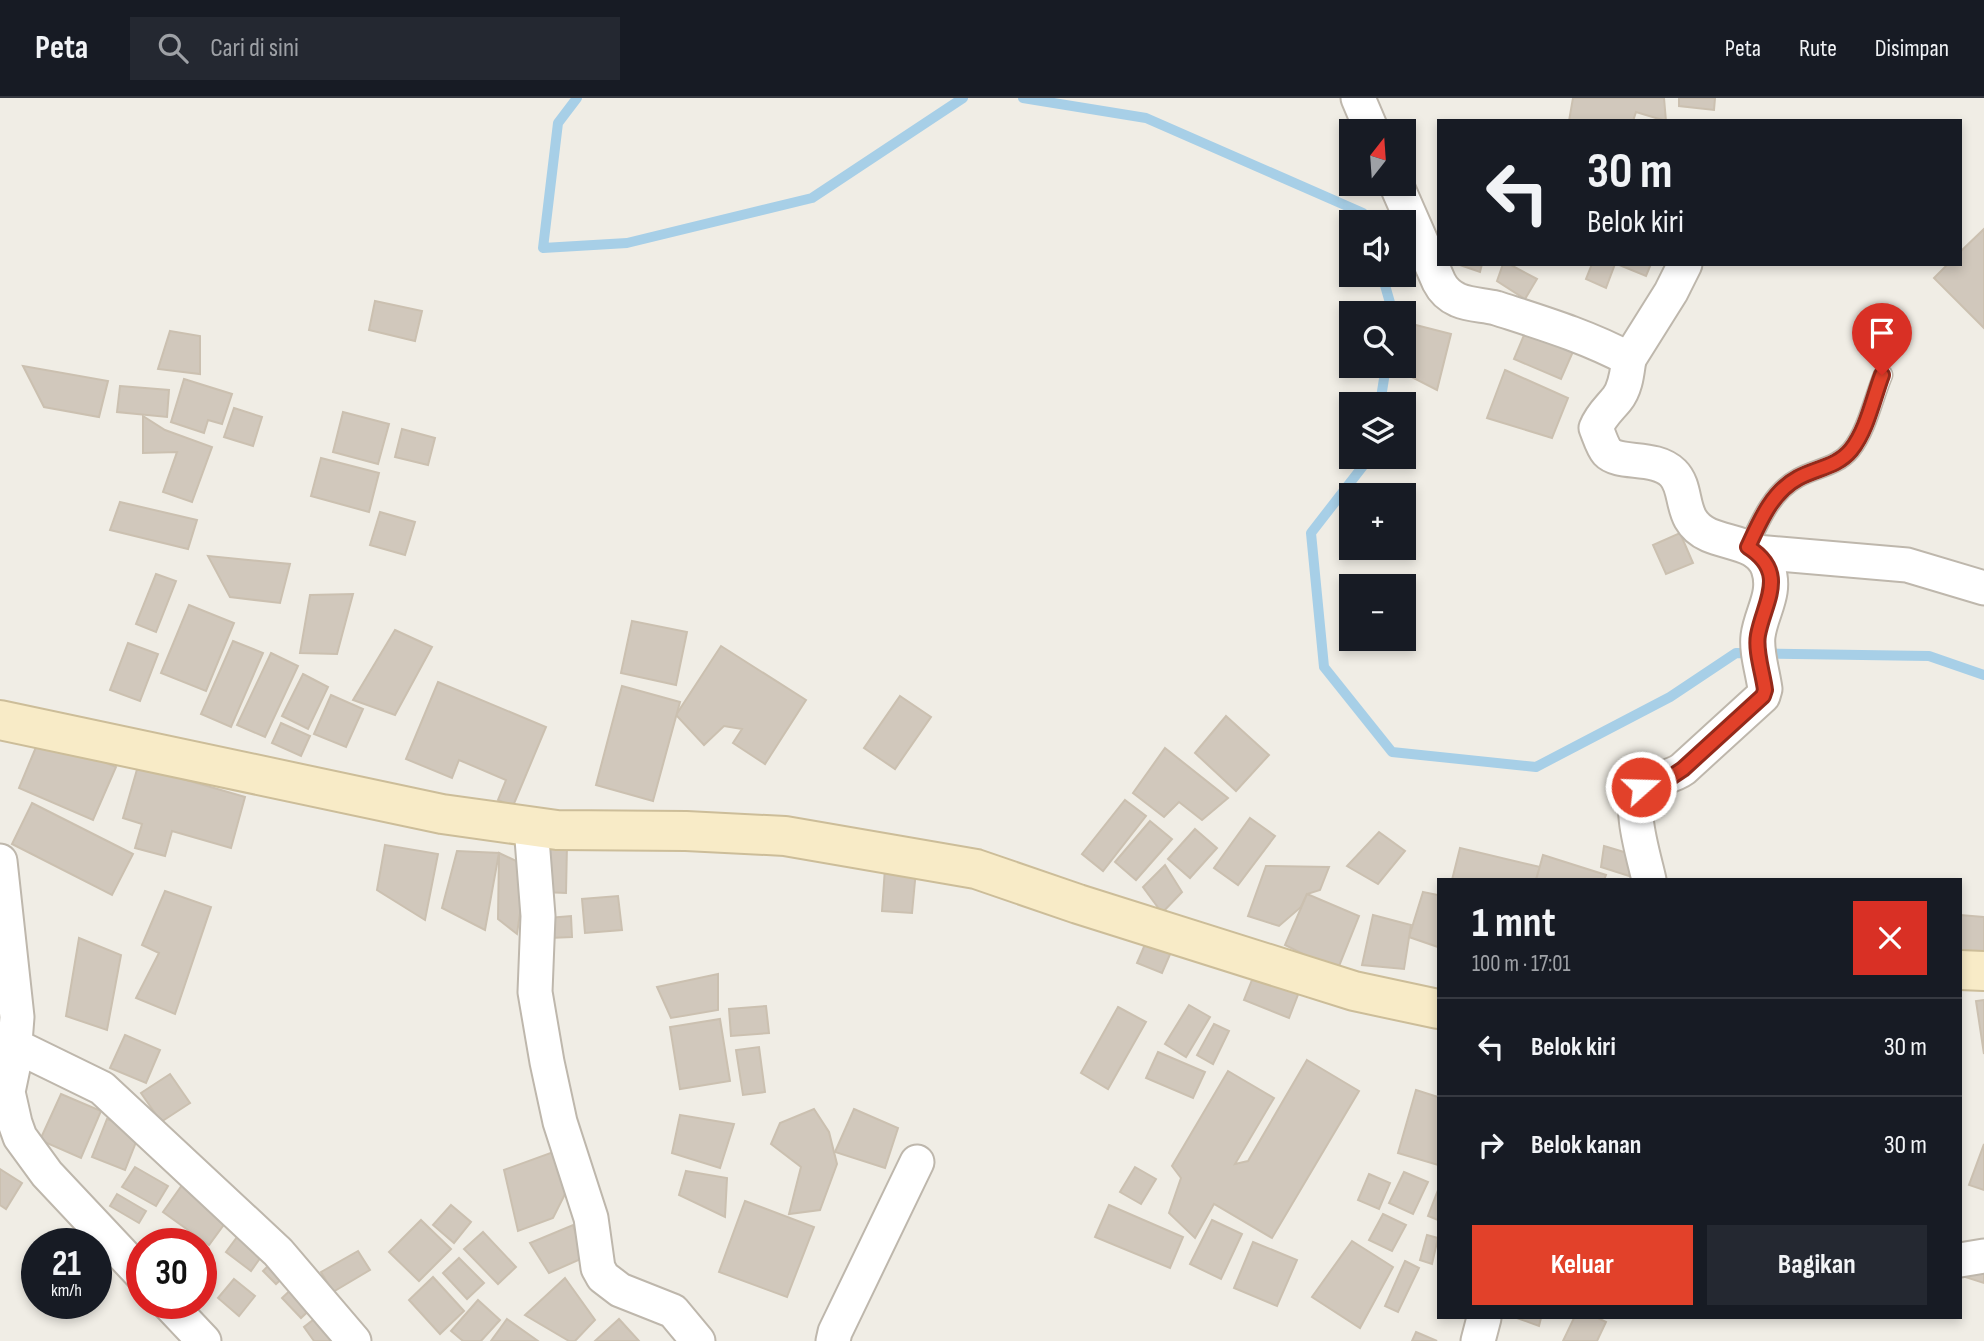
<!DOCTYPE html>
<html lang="id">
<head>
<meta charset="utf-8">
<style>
	:root { --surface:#171b24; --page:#242831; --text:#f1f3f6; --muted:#9ea1a6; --line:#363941; --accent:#e2412a }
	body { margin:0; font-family:"Sofia Sans Condensed",sans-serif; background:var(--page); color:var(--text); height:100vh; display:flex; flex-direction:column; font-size:26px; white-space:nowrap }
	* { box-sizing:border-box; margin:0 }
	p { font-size:23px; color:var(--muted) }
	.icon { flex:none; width:38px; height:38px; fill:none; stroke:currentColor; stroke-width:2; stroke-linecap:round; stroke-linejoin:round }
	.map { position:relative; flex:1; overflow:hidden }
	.panel { position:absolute; left:1437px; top:780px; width:525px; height:441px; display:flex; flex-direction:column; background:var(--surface); border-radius:0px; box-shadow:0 4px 10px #0003 }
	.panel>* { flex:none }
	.hud { position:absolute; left:1437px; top:21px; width:525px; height:147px; border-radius:0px; box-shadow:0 4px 10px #0003; background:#171b24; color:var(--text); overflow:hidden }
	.needle { width:46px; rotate:17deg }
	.controls { position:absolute; left:1339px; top:21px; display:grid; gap:14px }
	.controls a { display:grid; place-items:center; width:77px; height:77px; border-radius:0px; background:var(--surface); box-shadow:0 4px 10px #0003; font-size:35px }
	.speed { position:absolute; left:21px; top:1130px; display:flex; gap:14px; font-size:35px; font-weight:700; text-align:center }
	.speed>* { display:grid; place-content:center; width:91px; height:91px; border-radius:50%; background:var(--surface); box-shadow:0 4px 10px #0003; line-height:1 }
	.speed small { font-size:18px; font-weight:400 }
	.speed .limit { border:10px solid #d22; background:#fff; color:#111 }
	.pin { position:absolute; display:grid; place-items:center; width:60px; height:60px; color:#fff; margin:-72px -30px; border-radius:50% 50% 50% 0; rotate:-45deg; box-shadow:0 0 7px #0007 }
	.pin .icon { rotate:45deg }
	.me { position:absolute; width:77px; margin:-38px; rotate:70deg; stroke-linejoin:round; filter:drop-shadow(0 0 5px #0008) }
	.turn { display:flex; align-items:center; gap:24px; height:147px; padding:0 35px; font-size:32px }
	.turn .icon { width:91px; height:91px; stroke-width:2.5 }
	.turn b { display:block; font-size:49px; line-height:60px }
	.round { display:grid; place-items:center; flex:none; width:74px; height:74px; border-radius:0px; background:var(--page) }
	.overview { display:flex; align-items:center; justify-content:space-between; height:119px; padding:0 35px }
	h1 { font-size:42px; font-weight:700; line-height:52px }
	.button { display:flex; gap:14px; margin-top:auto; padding:14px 35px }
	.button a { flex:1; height:80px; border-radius:0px; background:var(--accent); color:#fff; font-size:28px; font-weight:700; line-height:80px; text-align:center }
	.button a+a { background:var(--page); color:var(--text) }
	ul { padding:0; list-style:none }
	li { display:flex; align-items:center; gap:21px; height:98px; padding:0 35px; border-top:2px solid var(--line) }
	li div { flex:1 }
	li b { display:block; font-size:26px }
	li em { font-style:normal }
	header { display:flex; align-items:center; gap:42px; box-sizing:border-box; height:98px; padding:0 35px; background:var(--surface); border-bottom:2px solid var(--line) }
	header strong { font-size:33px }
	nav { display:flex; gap:38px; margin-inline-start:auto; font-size:24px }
	.search { width:490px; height:63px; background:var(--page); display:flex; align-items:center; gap:18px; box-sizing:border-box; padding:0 24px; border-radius:0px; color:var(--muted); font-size:26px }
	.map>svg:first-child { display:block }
</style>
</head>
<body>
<header>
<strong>Peta</strong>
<div class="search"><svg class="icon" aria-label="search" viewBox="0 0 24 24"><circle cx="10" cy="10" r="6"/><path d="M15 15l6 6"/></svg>Cari di sini</div>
<nav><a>Peta</a><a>Rute</a><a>Disimpan</a></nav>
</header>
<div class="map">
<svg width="1984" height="1243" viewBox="0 0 1984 1243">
	<rect width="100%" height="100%" fill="#f0ede5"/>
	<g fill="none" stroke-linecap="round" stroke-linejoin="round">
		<g stroke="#a7cfe7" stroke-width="10">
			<polyline points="577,0 558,25 543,150 627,145 812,100 963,0"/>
			<polyline points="1023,0 1146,20 1363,115 1366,124"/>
			<polyline points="1382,177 1393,215"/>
			<polyline points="1380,306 1386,268"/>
			<polyline points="1370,359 1311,435 1324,569 1392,654 1536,669 1670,599 1736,555 1929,558 1984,577"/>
		</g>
	</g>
	<g fill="#d1c8bc" stroke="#cbc0b0" stroke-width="2">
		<polygon points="1573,0 1664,0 1666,23 1636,14 1633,23 1569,23"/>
		<polygon points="1679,0 1715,0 1714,12 1679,8"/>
		<polygon points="1984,131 1984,230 1934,180 1948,166 1960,166 1960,154"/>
		<polygon points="1457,166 1482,166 1480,174"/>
		<polygon points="1503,166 1509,166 1537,181 1525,201 1497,183"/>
		<polygon points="1592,166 1615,166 1606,190 1586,181"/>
		<polygon points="1617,166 1651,166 1646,178"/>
		<polygon points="375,203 422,213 415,243 369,232"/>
		<polygon points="1408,225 1451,236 1437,292 1396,271 1397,268 1404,268 1404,243"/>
		<polygon points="1527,230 1575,249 1561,281 1514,261"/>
		<polygon points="170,233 200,238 200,276 158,271"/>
		<polygon points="23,268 108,283 99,319 44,309"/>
		<polygon points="1505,272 1568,300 1552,340 1487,320"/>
		<polygon points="184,281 232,296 222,326 208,322 204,335 171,324"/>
		<polygon points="120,288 169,292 167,319 117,314"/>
		<polygon points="234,310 262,319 253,348 224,339"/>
		<polygon points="343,314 389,326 378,366 333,354"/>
		<polygon points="143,318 165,332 212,349 192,404 163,394 177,354 143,355"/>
		<polygon points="402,331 435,340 428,367 395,359"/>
		<polygon points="321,360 379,375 369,414 311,398"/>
		<polygon points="120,404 197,422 188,451 110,432"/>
		<polygon points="380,414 415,424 405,457 370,447"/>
		<polygon points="1680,435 1693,465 1666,476 1653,447"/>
		<polygon points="208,458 290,466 280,505 230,499"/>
		<polygon points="156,476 176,483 156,534 136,526"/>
		<polygon points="353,496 337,556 300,555 310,497"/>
		<polygon points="189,507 234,525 206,593 161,575"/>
		<polygon points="632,523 687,534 676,587 621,575"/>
		<polygon points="395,532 432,549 395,617 353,602"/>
		<polygon points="233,543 263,555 231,629 201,616"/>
		<polygon points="128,545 158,556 140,603 110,592"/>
		<polygon points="721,548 806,602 765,666 733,645 742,631 724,628 704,647 676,617"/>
		<polygon points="271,555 298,568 265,639 237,627"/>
		<polygon points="303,576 328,589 308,631 282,618"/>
		<polygon points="438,584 546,629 513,708 498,702 506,682 459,662 452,680 406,661"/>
		<polygon points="622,588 680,604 653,703 596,687"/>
		<polygon points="331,597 363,611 346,649 314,636"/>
		<polygon points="900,598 931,619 895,671 864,650"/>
		<polygon points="1226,618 1269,657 1236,693 1195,655"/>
		<polygon points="281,625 310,638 301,658 272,645"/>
		<polygon points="41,637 116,669 93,722 19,690"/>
		<polygon points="1165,650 1228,700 1202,722 1179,704 1164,719 1133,695"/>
		<polygon points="138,668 245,699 231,750 172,733 165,758 135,750 142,726 123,720"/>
		<polygon points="1125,702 1146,718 1103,773 1082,756"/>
		<polygon points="32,705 133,756 112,797 12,746"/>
		<polygon points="1250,720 1275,738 1238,787 1214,770"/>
		<polygon points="1150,723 1172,741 1136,782 1115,764"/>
		<polygon points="1195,731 1217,750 1190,780 1168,761"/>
		<polygon points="1379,734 1405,753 1378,786 1347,768"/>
		<polygon points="543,746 567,746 566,795 542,794"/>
		<polygon points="385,747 438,756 425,822 377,792"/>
		<polygon points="1604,748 1634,757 1629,778 1601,769"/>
		<polygon points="1460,750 1540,769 1536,782 1452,782"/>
		<polygon points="457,753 499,755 485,832 442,810"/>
		<polygon points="499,755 527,768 517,836 498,821"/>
		<polygon points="1543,757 1606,777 1604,782 1536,782"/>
		<polygon points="1165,767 1182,794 1162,815 1143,789"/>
		<polygon points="1266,768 1329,769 1320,792 1307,796 1301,809 1279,828 1248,818"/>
		<polygon points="885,770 916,772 912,815 882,813"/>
		<polygon points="165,793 211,809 175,916 136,900 159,855 142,847"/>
		<polygon points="1423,794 1438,797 1438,849 1409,839"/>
		<polygon points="1307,796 1359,818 1337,873 1285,847"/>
		<polygon points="618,798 622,832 585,835 582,801"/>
		<polygon points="1373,817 1411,827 1404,871 1362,867"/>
		<polygon points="1960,817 1984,819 1984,855 1960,853"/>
		<polygon points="571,818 572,839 549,840 548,820"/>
		<polygon points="79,840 121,857 107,932 66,918"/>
		<polygon points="1146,844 1171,854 1162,875 1137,865"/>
		<polygon points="718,876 718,912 671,920 657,889"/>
		<polygon points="1254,877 1299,894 1289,920 1244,902"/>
		<polygon points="1984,902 1984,956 1976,903"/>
		<polygon points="1189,907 1210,919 1186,959 1165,946"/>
		<polygon points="766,908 769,935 731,938 729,911"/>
		<polygon points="1118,909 1146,924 1108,991 1081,975"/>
		<polygon points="720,921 730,983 680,991 670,929"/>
		<polygon points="1214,926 1229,933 1213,966 1197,957"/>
		<polygon points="125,937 160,952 146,985 110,970"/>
		<polygon points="759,949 765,994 743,997 736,952"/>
		<polygon points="1158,954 1205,974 1193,1000 1146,980"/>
		<polygon points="1307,962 1359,993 1272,1140 1214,1106 1195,1140 1169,1115 1181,1080 1172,1068 1228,973 1274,1000 1235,1066 1248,1063"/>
		<polygon points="170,976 190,1005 161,1024 141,995"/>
		<polygon points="1416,992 1438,999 1438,1067 1398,1055"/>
		<polygon points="61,996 101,1013 81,1060 40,1042"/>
		<polygon points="814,1011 829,1034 837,1066 820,1112 789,1116 801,1069 771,1046 780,1025"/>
		<polygon points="854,1011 898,1030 885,1070 835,1054"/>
		<polygon points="680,1017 734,1026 720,1070 672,1055"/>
		<polygon points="107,1021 140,1034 125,1072 92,1059"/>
		<polygon points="1984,1046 1984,1092 1969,1087"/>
		<polygon points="556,1053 565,1096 553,1120 518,1133 504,1072"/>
		<polygon points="135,1069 168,1088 156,1108 122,1089"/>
		<polygon points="1135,1069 1156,1081 1141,1106 1120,1094"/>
		<polygon points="0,1071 22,1085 6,1111 0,1107"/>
		<polygon points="686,1073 727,1080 725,1119 679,1097"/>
		<polygon points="1404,1074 1428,1084 1413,1116 1389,1105"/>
		<polygon points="1369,1076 1390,1085 1379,1111 1358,1102"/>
		<polygon points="185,1083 231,1117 209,1147 163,1114"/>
		<polygon points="1438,1092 1438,1122 1428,1118"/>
		<polygon points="117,1096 146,1113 139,1125 110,1108"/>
		<polygon points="745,1103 814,1129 787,1199 719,1174"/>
		<polygon points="451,1107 471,1124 454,1145 433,1127"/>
		<polygon points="1109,1107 1183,1139 1170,1170 1095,1139"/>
		<polygon points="1383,1116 1406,1127 1392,1153 1369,1142"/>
		<polygon points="421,1122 451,1151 419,1183 389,1154"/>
		<polygon points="1212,1122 1242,1136 1221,1181 1190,1166"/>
		<polygon points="573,1127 583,1160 549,1175 530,1145"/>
		<polygon points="243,1131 268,1149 251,1173 226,1154"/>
		<polygon points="483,1134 516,1169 498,1186 464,1151"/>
		<polygon points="1427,1137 1438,1140 1432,1166 1420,1162"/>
		<polygon points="1352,1143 1393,1169 1360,1230 1312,1199"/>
		<polygon points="1253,1144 1297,1162 1277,1208 1234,1190"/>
		<polygon points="358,1153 370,1172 333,1194 321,1174"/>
		<polygon points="276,1160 289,1174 276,1186 263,1173"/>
		<polygon points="459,1160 484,1185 467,1201 443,1175"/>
		<polygon points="1405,1163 1419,1170 1398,1214 1385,1208"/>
		<polygon points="1984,1173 1984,1185 1962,1178"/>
		<polygon points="433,1179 464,1213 440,1236 409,1202"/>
		<polygon points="565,1180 595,1222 575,1243 569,1243 525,1217"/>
		<polygon points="234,1181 255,1198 239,1218 218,1200"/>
		<polygon points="297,1186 315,1207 301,1220 282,1200"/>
		<polygon points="478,1202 500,1222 481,1243 463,1243 451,1233"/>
		<polygon points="322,1215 344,1243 314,1243 304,1229"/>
		<polygon points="1517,1220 1541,1220 1539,1228"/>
		<polygon points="1574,1220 1598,1220 1606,1224 1597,1243 1563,1243"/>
		<polygon points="507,1221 538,1243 491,1243"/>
		<polygon points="619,1221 639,1243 595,1243"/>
		<polygon points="1416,1234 1437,1243 1412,1243"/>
	</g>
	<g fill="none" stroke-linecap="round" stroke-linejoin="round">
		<defs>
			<path id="lane" d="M1748,449C1760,423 1772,394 1798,380C1816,370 1837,369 1851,352C1867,332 1873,301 1883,277"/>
			<g id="street">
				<polyline points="1358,0 1372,33"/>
				<path d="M1396,86L1439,184C1443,192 1449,198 1458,202C1470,207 1483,207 1496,210C1542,225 1586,238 1629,261C1627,274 1626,290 1617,301C1609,311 1601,317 1596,330C1599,337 1602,348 1607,354C1619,367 1655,357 1673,375C1690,392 1677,423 1709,437C1729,446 1759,445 1768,470C1777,496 1761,514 1758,538C1756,554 1763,575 1765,591L1763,598L1683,671C1671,680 1654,680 1643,688C1625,702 1645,762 1649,782"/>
				<polyline points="1629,261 1671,194 1685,166"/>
				<polyline points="1756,454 1907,467 1984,490"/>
				<polyline points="531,728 538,818 535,894 547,964 560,1024 591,1120 598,1170 603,1179 620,1192 673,1213 698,1243"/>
				<polyline points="0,763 17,919 13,970 8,994 15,1025 20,1039 47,1076 142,1177"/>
				<polyline points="16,948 102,990 278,1154 354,1243"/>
				<polyline points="1960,1162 1984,1158"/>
				<polyline points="169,1206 204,1243"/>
				<polyline points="833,1243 835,1234 917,1064"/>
				<polyline points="1478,1243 1484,1220"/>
			</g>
			<g id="secondary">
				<polyline points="0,622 442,716 557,732 686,733 785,738 976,771 1078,806 1354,893 1438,911"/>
				<polyline points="1960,872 1984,873"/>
			</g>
		</defs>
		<use href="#lane" stroke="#beb7ac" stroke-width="21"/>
		<use href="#street" stroke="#beb7ac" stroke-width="37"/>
		<use href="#secondary" stroke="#ccbd99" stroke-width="42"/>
		<use href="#lane" stroke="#fff" stroke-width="18"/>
		<use href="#street" stroke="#fff" stroke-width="33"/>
		<use href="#secondary" stroke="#f8ebc7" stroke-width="38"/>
	</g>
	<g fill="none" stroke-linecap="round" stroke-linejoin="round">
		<defs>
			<path id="route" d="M1641,689L1671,679L1683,671L1763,598L1765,592C1763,575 1755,553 1758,537C1764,504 1789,475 1748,449C1760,423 1772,394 1798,380C1816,370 1837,369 1851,352C1867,332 1873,301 1882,277"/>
		</defs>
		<use href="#route" stroke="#932a1b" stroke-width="18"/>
		<use href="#route" stroke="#e2412a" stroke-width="12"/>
	</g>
</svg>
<div class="controls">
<a><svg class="needle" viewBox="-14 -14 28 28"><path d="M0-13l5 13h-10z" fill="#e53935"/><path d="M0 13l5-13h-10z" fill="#9ea1a6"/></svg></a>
<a><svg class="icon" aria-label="sound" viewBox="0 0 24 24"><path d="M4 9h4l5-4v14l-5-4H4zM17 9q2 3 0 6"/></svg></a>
<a><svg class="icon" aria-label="search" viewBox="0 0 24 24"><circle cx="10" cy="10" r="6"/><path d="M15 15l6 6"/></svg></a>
<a><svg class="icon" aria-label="layers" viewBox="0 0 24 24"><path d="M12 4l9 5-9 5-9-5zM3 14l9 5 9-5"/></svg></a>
<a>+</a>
<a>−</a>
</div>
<div class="speed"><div>21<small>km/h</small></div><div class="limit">30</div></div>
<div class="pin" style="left:1882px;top:277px;background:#d93025"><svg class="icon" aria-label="arrive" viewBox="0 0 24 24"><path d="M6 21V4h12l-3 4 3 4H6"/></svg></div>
<svg class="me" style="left:1641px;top:689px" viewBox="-20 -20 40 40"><circle r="17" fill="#e2412a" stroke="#fff" stroke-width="3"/><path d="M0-11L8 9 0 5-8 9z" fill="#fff"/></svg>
<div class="hud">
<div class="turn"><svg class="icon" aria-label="left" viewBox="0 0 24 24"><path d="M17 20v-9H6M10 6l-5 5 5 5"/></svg><div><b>30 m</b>Belok kiri</div></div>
</div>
<section class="panel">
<div class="overview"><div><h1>1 mnt</h1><p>100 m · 17:01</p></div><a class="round" style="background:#d93025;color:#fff"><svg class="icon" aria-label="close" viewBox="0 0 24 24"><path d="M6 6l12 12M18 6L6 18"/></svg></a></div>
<ul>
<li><svg class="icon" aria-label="left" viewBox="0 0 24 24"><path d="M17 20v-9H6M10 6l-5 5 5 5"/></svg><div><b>Belok kiri</b></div><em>30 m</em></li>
<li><svg class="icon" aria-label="right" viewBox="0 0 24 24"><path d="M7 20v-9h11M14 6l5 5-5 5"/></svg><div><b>Belok kanan</b></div><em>30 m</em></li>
</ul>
<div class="button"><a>Keluar</a><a>Bagikan</a></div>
</section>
</div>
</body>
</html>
